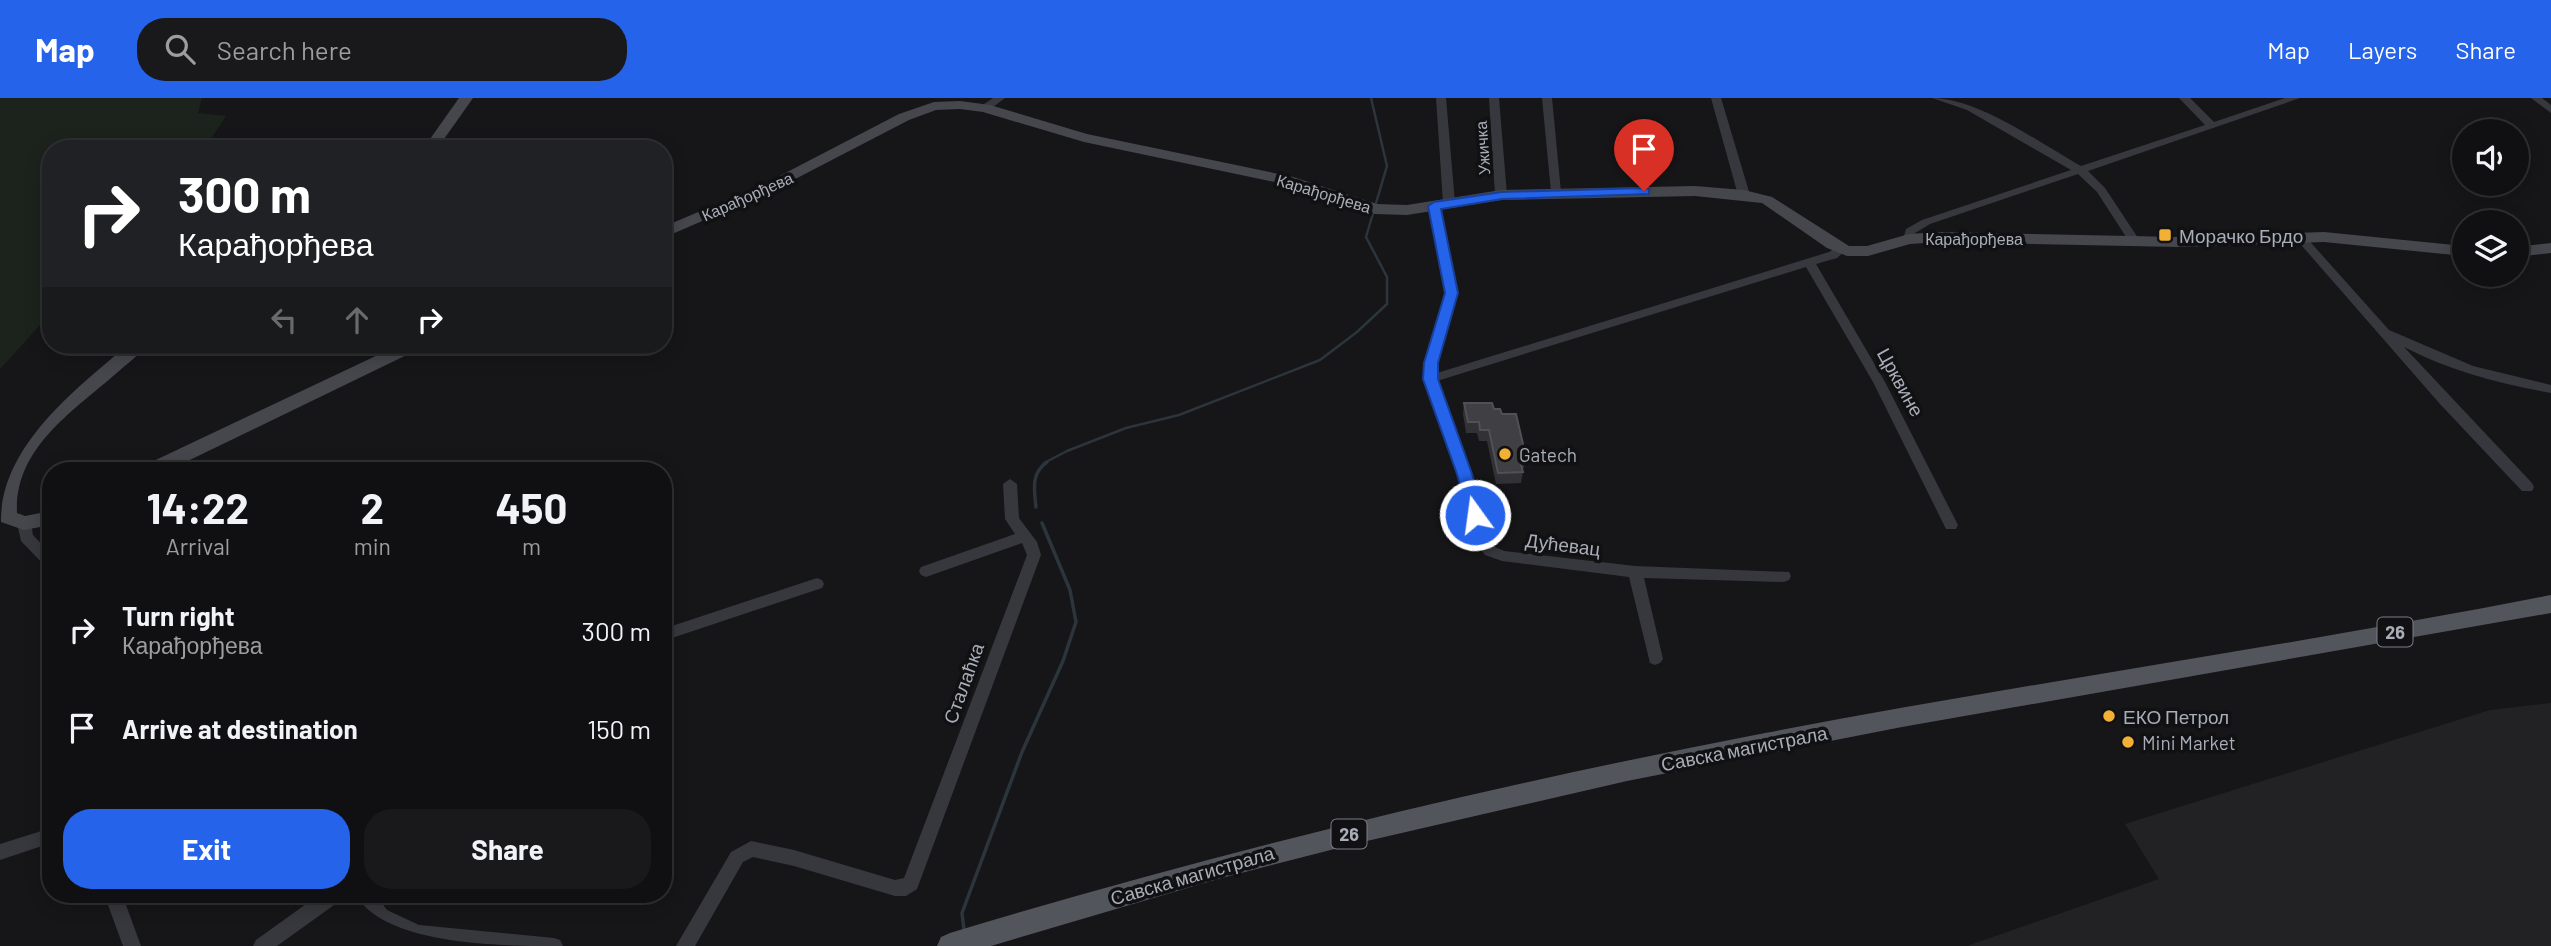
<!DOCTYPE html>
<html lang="en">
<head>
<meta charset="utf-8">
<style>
	:root { --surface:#101012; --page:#19191b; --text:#f1f3f6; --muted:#9c9d9f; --line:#303032; --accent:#2563eb }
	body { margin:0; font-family:Barlow,sans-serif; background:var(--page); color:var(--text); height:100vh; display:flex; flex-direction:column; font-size:26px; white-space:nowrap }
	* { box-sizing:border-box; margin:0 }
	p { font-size:23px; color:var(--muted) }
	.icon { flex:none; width:38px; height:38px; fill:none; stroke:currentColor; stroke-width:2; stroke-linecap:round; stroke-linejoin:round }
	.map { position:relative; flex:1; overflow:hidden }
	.drawer { position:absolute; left:42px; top:364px; width:630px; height:441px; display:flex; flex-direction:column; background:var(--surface); border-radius:28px; box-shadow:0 4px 18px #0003,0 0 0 2px var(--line) }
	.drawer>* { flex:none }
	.guide { position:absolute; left:42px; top:42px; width:630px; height:214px; border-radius:28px; box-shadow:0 4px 18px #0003,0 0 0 2px var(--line); background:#202124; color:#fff; overflow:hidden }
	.fabs { position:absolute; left:2452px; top:21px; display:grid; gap:14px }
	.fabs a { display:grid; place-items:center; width:77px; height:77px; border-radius:50%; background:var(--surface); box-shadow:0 4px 18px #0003,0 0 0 2px var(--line); font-size:35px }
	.pin { position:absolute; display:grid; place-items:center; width:60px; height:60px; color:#fff; margin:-72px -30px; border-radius:50% 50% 50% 0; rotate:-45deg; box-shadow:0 0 7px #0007 }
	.pin .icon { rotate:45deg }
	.me { position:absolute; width:77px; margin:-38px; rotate:346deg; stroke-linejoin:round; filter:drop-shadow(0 0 5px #0008) }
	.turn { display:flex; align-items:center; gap:24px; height:147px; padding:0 21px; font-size:32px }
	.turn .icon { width:91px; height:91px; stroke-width:2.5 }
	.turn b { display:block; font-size:49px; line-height:60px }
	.lanes { display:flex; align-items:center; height:66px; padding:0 21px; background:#0003; justify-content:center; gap:35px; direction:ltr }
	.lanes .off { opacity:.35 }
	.eta { display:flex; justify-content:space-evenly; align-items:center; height:119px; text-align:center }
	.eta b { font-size:42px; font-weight:700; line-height:49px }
	.cta { display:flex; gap:14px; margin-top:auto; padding:14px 21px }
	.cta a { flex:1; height:80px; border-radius:28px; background:var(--accent); color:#fff; font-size:28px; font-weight:700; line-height:80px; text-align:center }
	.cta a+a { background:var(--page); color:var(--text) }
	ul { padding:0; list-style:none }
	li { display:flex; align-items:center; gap:21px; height:98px; padding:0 21px }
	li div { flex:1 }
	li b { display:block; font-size:26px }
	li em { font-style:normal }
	header { display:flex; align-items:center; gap:42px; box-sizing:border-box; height:98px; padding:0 35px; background:var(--accent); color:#fff }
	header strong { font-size:33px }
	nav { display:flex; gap:38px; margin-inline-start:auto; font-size:24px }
	.search { width:490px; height:63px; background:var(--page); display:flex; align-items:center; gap:18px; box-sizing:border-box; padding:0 24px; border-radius:28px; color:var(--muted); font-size:26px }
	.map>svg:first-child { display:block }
</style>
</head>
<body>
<header>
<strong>Map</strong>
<div class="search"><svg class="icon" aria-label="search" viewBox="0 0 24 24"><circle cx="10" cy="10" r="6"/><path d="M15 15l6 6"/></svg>Search here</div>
<nav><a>Map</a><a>Layers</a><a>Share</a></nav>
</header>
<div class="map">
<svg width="2551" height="848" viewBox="0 0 2551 848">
	<rect width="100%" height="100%" fill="#161618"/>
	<polygon fill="#222225" points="2551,605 2551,848 1967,848 2159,781 2125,726 2490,612"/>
	<polygon fill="#1c231d" points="0,0 202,0 198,15 226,18 204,51 51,51 51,215 0,271"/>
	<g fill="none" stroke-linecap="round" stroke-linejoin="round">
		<polyline stroke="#2c353c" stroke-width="2.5" points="1044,365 1067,353 1126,330 1179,317 1320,262 1357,234 1387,206 1387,179 1366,139 1387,68 1371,0"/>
		<g stroke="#2c353c" stroke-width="3.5">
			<path d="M1036,409C1034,391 1031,375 1047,364"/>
			<polyline points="964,832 962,815 1022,654 1063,563 1076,524 1070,492 1042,425"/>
		</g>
		<g fill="#37383d" fill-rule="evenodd">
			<polygon points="993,0 1005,0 989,12 981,12 981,8"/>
			<polygon points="1436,0 1446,0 1455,105 1449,108 1443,105"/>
			<polygon points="1489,0 1499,0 1507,97 1501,100 1495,97"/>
			<polygon points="1542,0 1552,0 1561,94 1556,97 1551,94"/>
			<polygon points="1711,0 1721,0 1750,97 1748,99 1744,100 1738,97"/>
			<path d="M1932,0C1978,0 2040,45 2081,68L2205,27L2179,0H2190L2214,24L2285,0H2300L2088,73L2105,90L2140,143L2134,146L2130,145L2097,94L2078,76L1930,126L1915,135L1913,143H1905L1903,141L1906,131L1922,122L2071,72L1967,12Z"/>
			<polygon points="2531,0 2542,0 2551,7 2551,15"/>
			<polygon points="1434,105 1440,108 1458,195 1437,265 1437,275 1829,154 1837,149 1845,149 1845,153 1837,160 1816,166 1885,284 1958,427 1956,431 1946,431 1873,284 1806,169 1437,283 1472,376 1488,440 1495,449 1504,453 1635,468 1789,474 1791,478 1789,482 1784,484 1644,480 1663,561 1660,565 1655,567 1650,565 1629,479 1502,463 1485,457 1474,442 1458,376 1424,281 1425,265 1446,195 1428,108"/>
			<path d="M2300,136L2304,137L2389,232L2473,268L2551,287V295C2500,286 2450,273 2404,249L2532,385L2534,389L2532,393H2522L2440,306L2296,141L2294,139Z"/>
			<polygon points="1010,381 1017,386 1019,420 1037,444 1041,457 917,791 906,798 895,798 794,768 753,759 743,764 695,848 676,848 731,754 751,743 794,752 895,782 904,780 1027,457 1022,445 926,479 921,477 919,473 921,469 1015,436 1005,421 1003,386"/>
			<polygon points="24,420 31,425 33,437 51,456 51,470 46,469 21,443 17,425"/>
			<polygon points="817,480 822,482 824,486 822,490 663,543 663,531"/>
			<polygon points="51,730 51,745 0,762 0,746"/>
			<polygon points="104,796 122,796 141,848 123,848"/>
			<polygon points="320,796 344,796 341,802 277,848 253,848 256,842"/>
			<path d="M355,796H375L387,812L419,827L554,840L560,842L563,848C502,848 385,848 355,796Z"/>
		</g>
		<g fill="#45474d" fill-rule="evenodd">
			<polygon points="459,0 473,0 437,51 423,51"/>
			<polygon points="960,3 990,7 1087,36 1293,79 1377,106 1407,107 1501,92 1695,88 1744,92 1772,99 1849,148 1867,148 1909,136 1940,134 2178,139 2324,134 2464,148 2464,158 2324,144 2178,149 1940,144 1910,146 1868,158 1847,158 1827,150 1762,105 1695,98 1501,102 1407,117 1375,116 1284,86 1084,44 983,14 960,11 936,12 909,22 774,92 663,140 663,129 764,86 899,16 934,4"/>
			<polygon points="2551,145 2551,155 2516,159 2516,149"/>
			<path d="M128,247H147C139,257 128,265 119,273C75,312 14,349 17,415L25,418L51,413V427L24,432L1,424C0,348 78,289 128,247Z"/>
			<polygon points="399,247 422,247 419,251 167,373 141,373 143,368"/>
		</g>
		<path fill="#53555c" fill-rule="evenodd" d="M2551,497V515L1902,629L1627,683L1354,746L1218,781L991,848H937L941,839L950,835C1218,754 1489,688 1765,635C2026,585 2290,548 2551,497Z"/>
	</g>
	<polygon fill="#323236" points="1464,305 1494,311 1502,316 1526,359 1524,370 1522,370 1523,374 1521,385 1496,386 1487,343 1479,343 1477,335 1466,335 1463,316"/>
	<polygon fill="#3f3f44" stroke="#4f5156" stroke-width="2" points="1464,305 1492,305 1494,311 1500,311 1502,316 1516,316 1526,359 1519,359 1523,374 1498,375 1489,332 1480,332 1479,324 1468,324"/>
	<polygon fill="#2563eb" stroke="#184099" stroke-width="2" points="1644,90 1649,91 1649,96 1502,101 1441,111 1458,195 1438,265 1438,281 1472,376 1483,417 1481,421 1469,421 1457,376 1423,281 1424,265 1445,195 1428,108 1434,104 1502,94"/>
	<g fill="#f2b134" stroke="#111113" stroke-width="2.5">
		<rect x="2158" y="130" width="14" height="14" rx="3.5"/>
		<circle cx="1505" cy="356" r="7"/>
		<circle cx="2109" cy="618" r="7"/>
		<circle cx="2128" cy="644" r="7"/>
	</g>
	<g text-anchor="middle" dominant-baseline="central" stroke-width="7" stroke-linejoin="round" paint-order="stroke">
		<g font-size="16" fill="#a8adb8" stroke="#111113">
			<text transform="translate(1482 50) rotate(-94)">Ужичка</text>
			<text transform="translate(1324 95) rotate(17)">Карађорђева</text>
			<text transform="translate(747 98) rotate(-24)">Карађорђева</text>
			<text x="1974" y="140">Карађорђева</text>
		</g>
		<g fill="#111113" stroke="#7b7e86" stroke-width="2">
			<rect x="2377.5" y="519.5" width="35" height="29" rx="5"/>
			<rect x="1331.5" y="721.5" width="35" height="29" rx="5"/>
		</g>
		<g font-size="18" font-weight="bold" fill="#a8adb8">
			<text x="2395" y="534">26</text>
			<text x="1349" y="736">26</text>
		</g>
		<g font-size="19" fill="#a8adb8" stroke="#111113" text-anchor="start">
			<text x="2179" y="137">Морачко Брдо</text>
			<text x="1519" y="356">Gatech</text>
			<text x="2123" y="618">ЕКО Петрол</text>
			<text x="2142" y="644">Mini Market</text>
		</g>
		<g font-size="19" fill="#a8adb8" stroke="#111113">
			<text transform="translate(1901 284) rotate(61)">Црквине</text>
			<text transform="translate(1563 446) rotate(7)">Дућевац</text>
			<text transform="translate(963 585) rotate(-70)">Сталаћка</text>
			<text transform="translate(1744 650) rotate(-11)">Савска магистрала</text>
			<text transform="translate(1192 777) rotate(-16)">Савска магистрала</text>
		</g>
	</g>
</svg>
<div class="fabs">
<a><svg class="icon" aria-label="sound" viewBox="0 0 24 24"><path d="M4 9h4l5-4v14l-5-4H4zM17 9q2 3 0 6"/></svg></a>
<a><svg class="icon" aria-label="layers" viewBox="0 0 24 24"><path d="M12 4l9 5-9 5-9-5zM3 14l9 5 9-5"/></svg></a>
</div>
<div class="pin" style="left:1644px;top:93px;background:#d93025"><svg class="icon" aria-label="arrive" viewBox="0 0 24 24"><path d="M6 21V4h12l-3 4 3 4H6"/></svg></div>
<svg class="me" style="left:1475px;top:417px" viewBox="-20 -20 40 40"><circle r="17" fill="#2563eb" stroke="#fff" stroke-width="3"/><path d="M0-11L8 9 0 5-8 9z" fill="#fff"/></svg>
<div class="guide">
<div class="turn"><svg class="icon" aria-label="right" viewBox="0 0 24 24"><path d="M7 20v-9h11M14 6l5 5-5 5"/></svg><div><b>300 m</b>Карађорђева</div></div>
<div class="lanes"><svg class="icon off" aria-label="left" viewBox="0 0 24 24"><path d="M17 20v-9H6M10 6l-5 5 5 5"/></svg><svg class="icon off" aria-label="ahead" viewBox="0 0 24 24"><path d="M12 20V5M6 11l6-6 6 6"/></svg><svg class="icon" aria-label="right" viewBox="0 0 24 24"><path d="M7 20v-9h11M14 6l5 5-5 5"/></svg></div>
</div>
<section class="drawer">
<div class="eta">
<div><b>14:22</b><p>Arrival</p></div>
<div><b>2</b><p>min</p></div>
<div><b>450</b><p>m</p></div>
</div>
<ul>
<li><svg class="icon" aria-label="right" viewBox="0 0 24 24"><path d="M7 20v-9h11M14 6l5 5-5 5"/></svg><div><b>Turn right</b><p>Карађорђева</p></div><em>300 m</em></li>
<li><svg class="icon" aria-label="arrive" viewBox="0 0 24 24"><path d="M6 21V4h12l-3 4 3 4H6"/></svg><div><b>Arrive at destination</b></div><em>150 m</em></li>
</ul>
<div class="cta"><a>Exit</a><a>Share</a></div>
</section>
</div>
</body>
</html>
